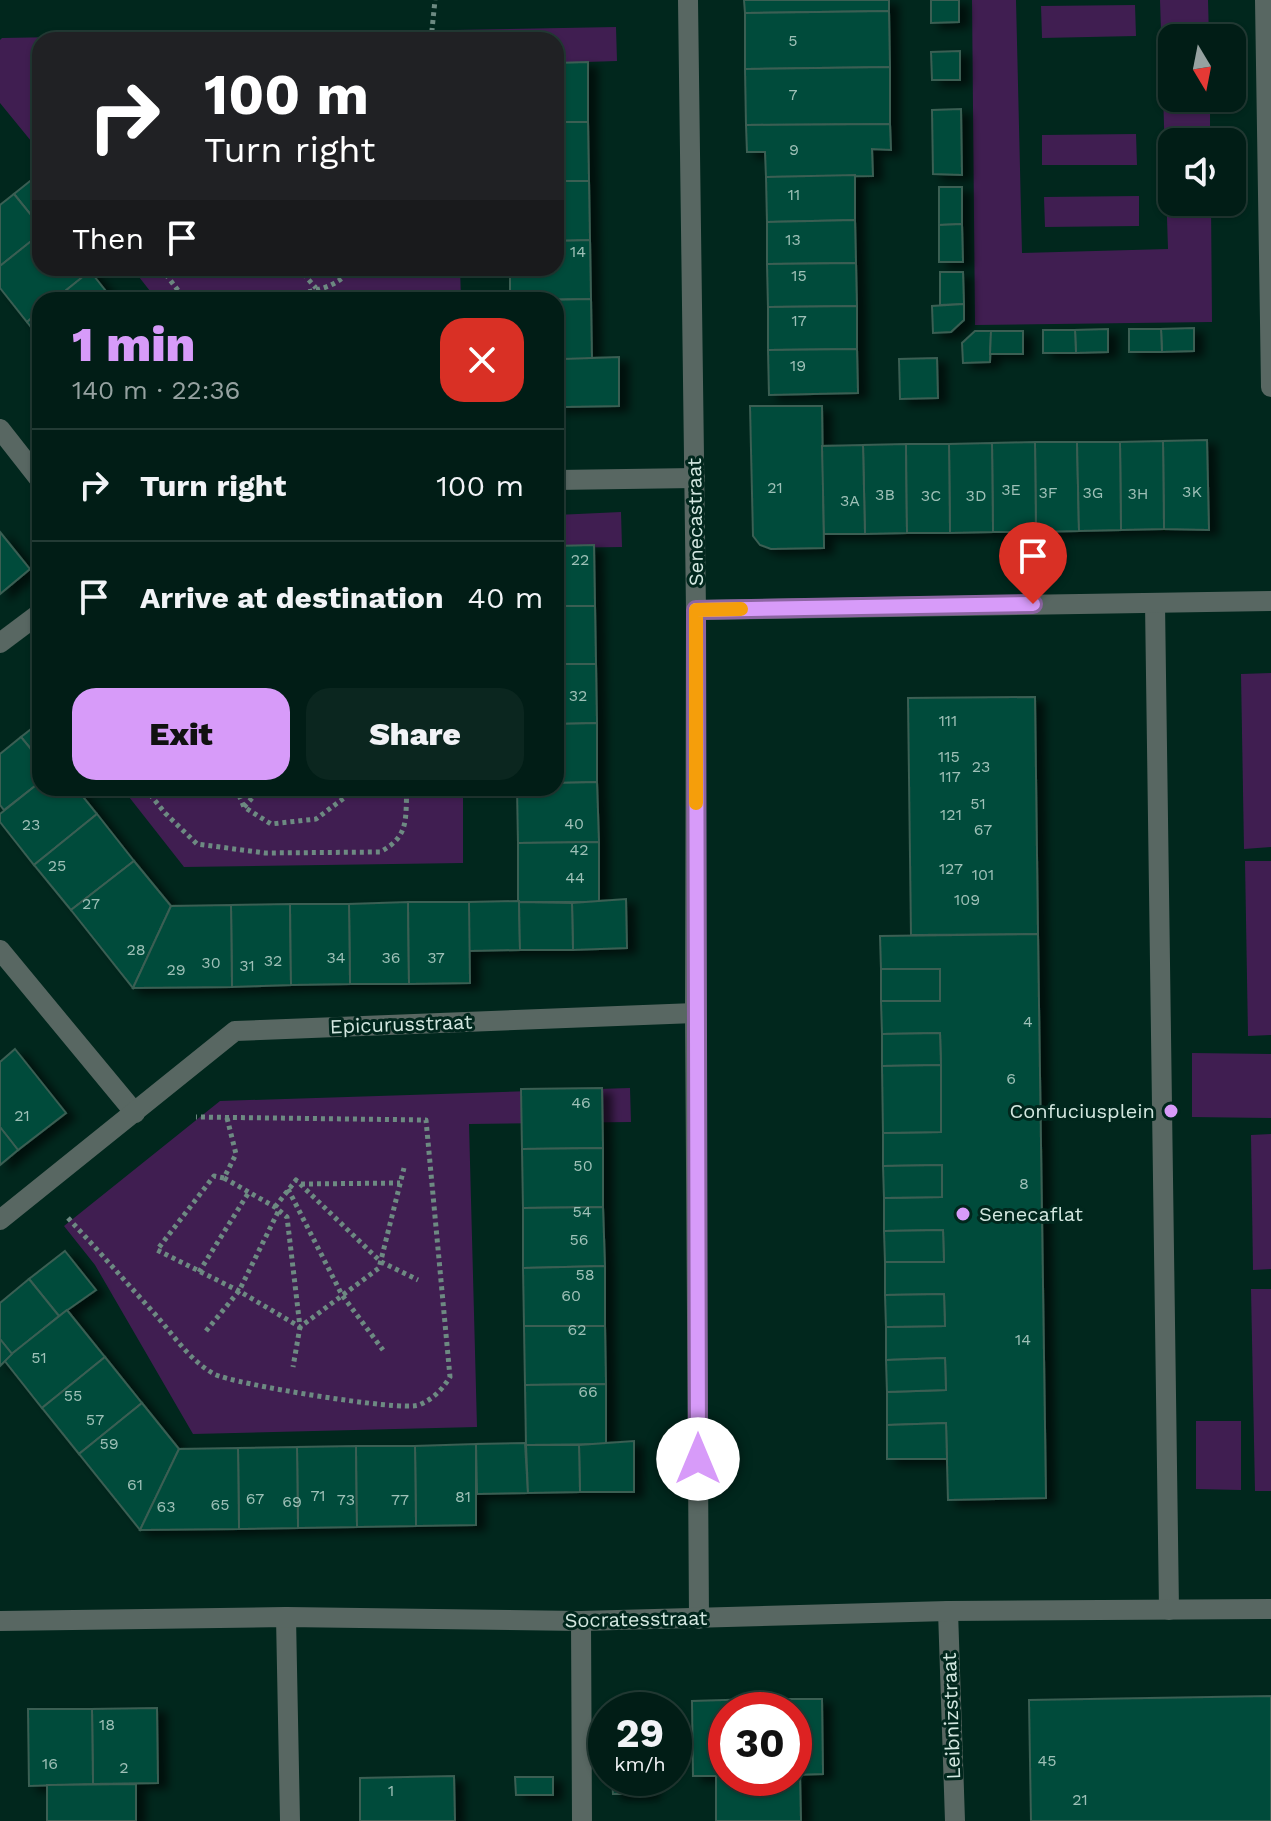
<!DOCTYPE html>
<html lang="en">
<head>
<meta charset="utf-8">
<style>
	:root { --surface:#011d16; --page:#0b261f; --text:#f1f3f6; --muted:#96a2a1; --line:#233b35; --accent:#d79bf9 }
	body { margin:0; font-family:"Work Sans",sans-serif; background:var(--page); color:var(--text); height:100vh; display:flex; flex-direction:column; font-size:30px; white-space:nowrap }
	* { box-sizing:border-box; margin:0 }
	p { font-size:26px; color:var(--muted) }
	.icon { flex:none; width:44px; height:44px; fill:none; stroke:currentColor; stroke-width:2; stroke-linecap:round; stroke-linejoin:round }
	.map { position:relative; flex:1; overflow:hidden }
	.sheet { position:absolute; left:32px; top:292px; width:532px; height:504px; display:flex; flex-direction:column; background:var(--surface); border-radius:24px; box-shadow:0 2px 6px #0004,0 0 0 2px var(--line) }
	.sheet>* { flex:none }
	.hud { position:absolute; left:32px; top:32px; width:532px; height:244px; border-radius:24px; box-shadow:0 2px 6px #0004,0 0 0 2px var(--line); background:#202124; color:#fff; overflow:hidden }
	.needle { width:52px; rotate:170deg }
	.fabs { position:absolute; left:1158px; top:24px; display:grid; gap:16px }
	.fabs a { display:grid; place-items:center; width:88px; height:88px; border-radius:16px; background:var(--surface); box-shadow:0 2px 6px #0004,0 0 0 2px var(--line); font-size:40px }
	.speed { position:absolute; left:588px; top:1692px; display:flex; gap:16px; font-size:40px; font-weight:700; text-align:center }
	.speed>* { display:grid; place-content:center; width:104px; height:104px; border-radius:50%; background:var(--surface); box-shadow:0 2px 6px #0004,0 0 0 2px var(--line); line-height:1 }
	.speed small { font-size:20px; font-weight:400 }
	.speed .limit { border:12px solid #d22; background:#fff; color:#111 }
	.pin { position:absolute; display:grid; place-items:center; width:68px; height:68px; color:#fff; margin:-82px -34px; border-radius:50% 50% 50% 0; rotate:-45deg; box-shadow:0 0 8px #0007 }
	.pin .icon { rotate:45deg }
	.me { position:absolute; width:88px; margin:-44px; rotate:0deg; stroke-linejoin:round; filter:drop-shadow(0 0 6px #0008) }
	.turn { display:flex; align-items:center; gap:28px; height:168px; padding:0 40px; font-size:36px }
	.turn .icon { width:104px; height:104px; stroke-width:2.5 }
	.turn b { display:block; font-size:56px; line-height:68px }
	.then { display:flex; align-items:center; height:76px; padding:0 40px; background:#0003; gap:16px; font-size:30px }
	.round { display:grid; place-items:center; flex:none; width:84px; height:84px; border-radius:24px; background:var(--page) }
	.summary { display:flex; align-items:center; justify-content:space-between; height:136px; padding:0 40px }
	h1 { font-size:48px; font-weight:800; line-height:60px; color:var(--accent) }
	.cta { display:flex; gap:16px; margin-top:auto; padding:16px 40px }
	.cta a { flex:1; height:92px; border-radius:24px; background:var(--accent); color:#111; font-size:32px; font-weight:800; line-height:92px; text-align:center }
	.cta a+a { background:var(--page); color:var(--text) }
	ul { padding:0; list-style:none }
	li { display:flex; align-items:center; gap:24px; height:112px; padding:0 40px; border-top:2px solid var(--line) }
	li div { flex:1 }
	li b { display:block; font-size:30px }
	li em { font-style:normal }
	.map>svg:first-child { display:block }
</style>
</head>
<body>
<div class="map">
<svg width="1271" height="1821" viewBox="0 0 1271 1821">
	<defs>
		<filter id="shadow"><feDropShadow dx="9" dy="5" stdDeviation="4" flood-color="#0009"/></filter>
	</defs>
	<rect width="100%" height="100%" fill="#01271d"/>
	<g fill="#401e51">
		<polygon points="972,0 1016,0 1022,253 1168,249 1160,0 1208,0 1209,38 1172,38 1172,98 1210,98 1210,142 1172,142 1172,202 1211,202 1212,322 975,325"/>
		<polygon points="1135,5 1136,36 1042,38 1041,6"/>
		<polygon points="616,27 617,61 556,63 556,40 40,40 40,152 0,103 0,40 2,38"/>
		<polygon points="1136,134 1137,165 1042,165 1042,135"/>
		<polygon points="1139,196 1139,226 1045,227 1044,197"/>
		<polygon points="132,268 460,268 461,300 157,300"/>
		<polygon points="621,512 622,547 557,548 556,515"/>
		<polygon points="1271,673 1271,847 1244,849 1241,674"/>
		<polygon points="122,788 463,788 463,863 184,867"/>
		<polygon points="1271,861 1271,1035 1248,1036 1245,861"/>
		<polygon points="1192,1053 1271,1054 1271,1118 1192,1117"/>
		<polygon points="630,1088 631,1122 469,1124 477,1427 193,1434 95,1265 64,1226 220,1101"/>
		<polygon points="1271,1134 1271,1269 1253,1270 1251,1135"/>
		<polygon points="1251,1289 1271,1289 1271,1491 1255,1491"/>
		<polygon points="1196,1421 1241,1421 1241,1490 1196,1489"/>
	</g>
	<g fill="#004b3b" stroke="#3a5e53" stroke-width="2" filter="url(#shadow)">
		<polygon points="744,0 889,0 889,11 745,13"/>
		<polygon points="931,0 959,0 959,22 931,23"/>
		<polygon points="889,11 890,67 745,69 745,13"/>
		<polygon points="960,51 960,80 932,80 931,52"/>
		<polygon points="588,62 588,122 556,122 556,63"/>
		<polygon points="890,67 890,124 746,125 745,69"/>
		<polygon points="961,109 962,175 933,174 932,110"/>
		<polygon points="556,122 588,122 589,181 556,181"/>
		<polygon points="890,124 891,150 872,149 873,176 766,177 765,152 747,152 746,125"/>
		<polygon points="40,173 40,226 14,194"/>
		<polygon points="855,175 855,220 767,222 766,177"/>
		<polygon points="556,181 589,181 590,240 556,241"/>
		<polygon points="939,187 962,187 962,224 939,225"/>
		<polygon points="14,194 40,226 40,234 0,266 0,205"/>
		<polygon points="855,220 856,263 767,264 767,222"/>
		<polygon points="962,224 963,262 939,262 939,225"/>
		<polygon points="40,234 40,268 87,268 90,271 54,300 40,300 40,311 27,322 0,288 0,266"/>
		<polygon points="590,240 591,299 510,300 510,268 556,268 556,241"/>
		<polygon points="856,263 857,306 768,307 767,264"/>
		<polygon points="90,271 113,300 54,300"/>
		<polygon points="940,272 963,272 964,304 940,305"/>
		<polygon points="591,299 592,360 556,359 556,300 543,300"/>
		<polygon points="964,304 964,320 951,332 933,333 932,306"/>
		<polygon points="857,306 857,349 768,350 768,307"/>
		<polygon points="40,311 40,339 27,322"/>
		<polygon points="1194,328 1194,351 1162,352 1161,329"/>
		<polygon points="1108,329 1108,352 1076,353 1075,330"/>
		<polygon points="1129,329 1161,329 1162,352 1129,352"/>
		<polygon points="1043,330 1075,330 1076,353 1043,353"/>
		<polygon points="975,331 991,331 990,362 963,363 962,343"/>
		<polygon points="991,331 1023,331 1023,354 990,354"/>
		<polygon points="857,349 858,393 769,395 768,350"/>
		<polygon points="619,357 619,406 565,407 564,359"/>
		<polygon points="937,358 938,398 900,399 899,359"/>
		<polygon points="556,359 564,359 565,407 556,408"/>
		<polygon points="750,406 822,406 824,548 771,549 760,545 753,536"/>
		<polygon points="1207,440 1209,530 1164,529 1163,441"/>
		<polygon points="1163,441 1164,529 1121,530 1120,442"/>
		<polygon points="1035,442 1077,442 1079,531 1036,532"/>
		<polygon points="1035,442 1036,532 993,532 992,443"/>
		<polygon points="1077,442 1120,442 1121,530 1079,531"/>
		<polygon points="992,443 993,532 950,533 949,444"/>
		<polygon points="906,444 907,533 865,534 863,445"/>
		<polygon points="906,444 949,444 950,533 907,533"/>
		<polygon points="863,445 865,534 824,534 822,446"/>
		<polygon points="0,532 30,569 0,594"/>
		<polygon points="594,545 595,606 556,606 556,546"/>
		<polygon points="556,606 595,606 596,664 556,664"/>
		<polygon points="556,664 596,664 597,723 556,724"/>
		<polygon points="1035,697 1038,934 911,935 908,698"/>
		<polygon points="40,722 40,760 21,737"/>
		<polygon points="597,723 597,782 556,783 556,724"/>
		<polygon points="21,737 40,760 40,782 4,810 0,805 0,754"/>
		<polygon points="40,782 40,788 76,788 97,814 34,865 0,822 0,814"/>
		<polygon points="597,782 599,842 518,843 517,788 556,788 556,783"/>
		<polygon points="97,814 134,861 71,910 34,865"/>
		<polygon points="599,842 599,902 518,902 518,843"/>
		<polygon points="134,861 171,906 133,988 71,910"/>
		<polygon points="626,899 627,948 573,950 572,903"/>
		<polygon points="519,901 520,950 469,951 469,902"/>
		<polygon points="408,902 409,984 350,984 349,904"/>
		<polygon points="408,902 469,902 470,983 409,984"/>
		<polygon points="519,902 572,903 573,950 520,950"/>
		<polygon points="290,904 291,985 232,987 231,905"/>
		<polygon points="290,904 349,904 350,984 291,985"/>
		<polygon points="231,905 232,987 133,988 171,906"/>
		<polygon points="1038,934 1046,1498 948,1500 946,1423 887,1425 887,1392 946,1390 945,1358 886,1360 886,1327 945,1326 944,1294 885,1295 885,1262 944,1262 943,1230 884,1231 884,1198 942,1197 942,1165 883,1166 883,1133 941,1132 941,1065 940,1033 882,1034 881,1001 940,1001 940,969 881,969 880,936"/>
		<rect x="881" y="969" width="59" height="32"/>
		<polygon points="940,1033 941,1065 882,1066 882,1034"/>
		<polygon points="15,1049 66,1113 18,1150 0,1127 0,1062"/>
		<polygon points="941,1065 941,1132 883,1133 882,1066"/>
		<polygon points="602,1088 603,1148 522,1149 521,1089"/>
		<polygon points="0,1127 18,1150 0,1165"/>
		<polygon points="603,1148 603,1207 523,1208 522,1149"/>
		<polygon points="942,1165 942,1197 884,1198 883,1166"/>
		<polygon points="603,1207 605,1266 523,1268 523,1208"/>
		<polygon points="943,1230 944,1262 885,1262 884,1231"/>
		<polygon points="65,1251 96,1290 59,1316 29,1279"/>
		<polygon points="605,1266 605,1326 524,1326 523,1268"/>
		<polygon points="29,1279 59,1316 12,1354 0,1339 0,1303"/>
		<polygon points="944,1294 945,1326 886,1327 885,1295"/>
		<polygon points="67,1310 105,1357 42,1408 4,1360"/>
		<polygon points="524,1326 605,1326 606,1384 525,1385"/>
		<polygon points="0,1339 12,1354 0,1366"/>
		<polygon points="105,1357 142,1403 79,1454 42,1408"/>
		<polygon points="945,1358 946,1390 887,1392 886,1360"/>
		<polygon points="606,1384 606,1444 526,1445 525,1385"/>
		<polygon points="142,1403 179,1449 140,1530 79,1454"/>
		<polygon points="946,1423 947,1459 887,1459 887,1425"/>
		<polygon points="634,1441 634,1492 580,1492 579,1445"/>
		<polygon points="525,1443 528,1493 477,1494 476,1444"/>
		<polygon points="476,1444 476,1525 416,1526 415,1446"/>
		<polygon points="526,1445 579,1445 580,1492 528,1493"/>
		<polygon points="356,1446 357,1527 298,1528 297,1447"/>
		<polygon points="356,1446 415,1446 416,1526 357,1527"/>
		<polygon points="297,1447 298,1528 239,1529 238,1448"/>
		<polygon points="238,1448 239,1529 140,1530 179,1449"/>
		<polygon points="1271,1696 1271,1821 1031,1821 1029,1700"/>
		<polygon points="757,1699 822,1699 823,1774 794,1775 794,1710 757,1710"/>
		<polygon points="757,1699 757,1710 726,1710 726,1776 693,1776 692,1701"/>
		<polygon points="157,1708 158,1783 93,1784 92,1709"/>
		<polygon points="28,1709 92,1709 93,1784 29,1786"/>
		<polygon points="800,1774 801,1821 716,1821 716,1776 794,1778 794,1775"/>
		<polygon points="454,1776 455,1821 360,1821 360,1778"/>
		<polygon points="515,1777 553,1777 553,1795 516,1795"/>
		<polygon points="612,1778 649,1778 650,1794 613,1794"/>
		<polygon points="136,1784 136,1821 47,1821 47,1785"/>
	</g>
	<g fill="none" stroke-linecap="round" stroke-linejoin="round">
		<g stroke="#6d8a82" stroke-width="5" stroke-dasharray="4 4" stroke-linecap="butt">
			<polyline points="431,40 435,0"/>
			<path d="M161,268L180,293C217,296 308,302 338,281C343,278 348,272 352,268"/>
			<polyline points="298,268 316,288"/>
			<path d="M145,788L165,813L197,844L265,853L380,852C410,836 405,819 407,788"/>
			<polyline points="236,788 244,807 271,824 316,819 344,798 349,788"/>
			<polyline points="244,807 261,788"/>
			<polyline points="227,1118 236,1154 224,1178 275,1207 287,1217 300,1327 293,1367"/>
			<polyline points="224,1178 214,1176 157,1250 239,1291 300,1327 379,1268 404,1168"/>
			<polyline points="301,1184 400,1183"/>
			<polyline points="288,1189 342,1295 383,1350"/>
			<polyline points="275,1207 296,1180 381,1262 418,1280"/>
			<path d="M68,1218C97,1249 125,1281 154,1313C172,1333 189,1360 214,1374C233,1384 401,1412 419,1405C433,1399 442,1390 450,1377L426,1120L196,1117"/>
			<polyline points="199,1272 249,1192"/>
			<polyline points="206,1331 239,1291 279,1210"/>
		</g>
		<polyline stroke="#586762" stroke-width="20" points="581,1621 582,1821"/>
		<g stroke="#586762" stroke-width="20">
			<polyline points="688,0 696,610 695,1013 699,1619"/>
			<polyline points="1265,0 1271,387"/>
			<polyline points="0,429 40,480"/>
			<polyline points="556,480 695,478"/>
			<polyline points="1155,603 1169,1610"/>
			<polyline points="696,610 1271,601"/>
			<polyline points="0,643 40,613"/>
			<polyline points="0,950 135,1113"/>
			<polyline points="0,1220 235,1031 695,1013"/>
			<polyline points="948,1611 955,1821"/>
			<polyline points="286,1617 290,1821"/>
			<polyline points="0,1621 286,1617 581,1621 948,1611 1271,1609"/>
		</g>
	</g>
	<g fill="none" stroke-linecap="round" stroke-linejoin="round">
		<defs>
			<polyline id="route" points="698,1459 696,610 1033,604"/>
		</defs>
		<use href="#route" stroke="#8c65a2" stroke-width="20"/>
		<use href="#route" stroke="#d79bf9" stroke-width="14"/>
		<polyline stroke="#f59e0b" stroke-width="14" points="696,803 696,610 741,609"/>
	</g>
	<g fill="#d79bf9" stroke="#01271d" stroke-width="3">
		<circle cx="1171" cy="1111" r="8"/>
		<circle cx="963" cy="1214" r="8"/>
	</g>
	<g text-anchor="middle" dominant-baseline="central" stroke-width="6" stroke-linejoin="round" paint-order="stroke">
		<g font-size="16" fill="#9ec0b7">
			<text x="793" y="40">5</text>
			<text x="793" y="94">7</text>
			<text x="794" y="149">9</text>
			<text x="794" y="194">11</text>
			<text x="793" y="239">13</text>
			<text x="578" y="251">14</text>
			<text x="799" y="275">15</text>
			<text x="799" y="320">17</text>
			<text x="798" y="365">19</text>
			<text x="775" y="487">21</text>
			<text x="1011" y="489">3E</text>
			<text x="1192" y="491">3K</text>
			<text x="1048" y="492">3F</text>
			<text x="1093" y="492">3G</text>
			<text x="1138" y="493">3H</text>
			<text x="885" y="494">3B</text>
			<text x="931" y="495">3C</text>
			<text x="976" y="495">3D</text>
			<text x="850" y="500">3A</text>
			<text x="580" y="559">22</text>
			<text x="578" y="695">32</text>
			<text x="948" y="720">111</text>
			<text x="949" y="756">115</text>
			<text x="981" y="766">23</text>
			<text x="950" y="776">117</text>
			<text x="978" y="803">51</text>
			<text x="951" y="814">121</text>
			<text x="574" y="823">40</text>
			<text x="31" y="824">23</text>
			<text x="983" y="829">67</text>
			<text x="579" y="849">42</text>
			<text x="57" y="865">25</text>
			<text x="951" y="868">127</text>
			<text x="983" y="874">101</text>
			<text x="575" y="877">44</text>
			<text x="967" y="899">109</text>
			<text x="91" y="903">27</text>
			<text x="136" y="949">28</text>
			<text x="336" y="957">34</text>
			<text x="391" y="957">36</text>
			<text x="436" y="957">37</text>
			<text x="273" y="960">32</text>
			<text x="211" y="962">30</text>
			<text x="247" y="965">31</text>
			<text x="176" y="969">29</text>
			<text x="1028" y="1021">4</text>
			<text x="1011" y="1078">6</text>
			<text x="581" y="1102">46</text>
			<text x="22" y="1115">21</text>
			<text x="583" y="1165">50</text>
			<text x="1024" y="1183">8</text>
			<text x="582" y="1211">54</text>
			<text x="579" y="1239">56</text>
			<text x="585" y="1274">58</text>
			<text x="571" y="1295">60</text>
			<text x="577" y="1329">62</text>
			<text x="1023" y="1339">14</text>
			<text x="39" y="1357">51</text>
			<text x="588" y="1391">66</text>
			<text x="73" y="1395">55</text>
			<text x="95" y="1419">57</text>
			<text x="109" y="1443">59</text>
			<text x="135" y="1484">61</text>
			<text x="318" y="1495">71</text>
			<text x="463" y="1496">81</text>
			<text x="255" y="1498">67</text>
			<text x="346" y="1499">73</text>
			<text x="400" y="1499">77</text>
			<text x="292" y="1501">69</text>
			<text x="220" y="1504">65</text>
			<text x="166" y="1506">63</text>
			<text x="107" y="1724">18</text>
			<text x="1047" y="1760">45</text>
			<text x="50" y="1763">16</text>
			<text x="124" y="1767">2</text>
			<text x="391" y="1790">1</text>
			<text x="1080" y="1799">21</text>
		</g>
		<g font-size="20" fill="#d3e7e0" stroke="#01271d">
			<text transform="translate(695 522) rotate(-91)">Senecastraat</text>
			<text transform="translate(401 1024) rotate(-2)">Epicurusstraat</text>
			<text transform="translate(636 1619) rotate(-1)">Socratesstraat</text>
			<text transform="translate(951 1716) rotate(-92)">Leibnizstraat</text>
		</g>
		<g font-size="20" fill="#d3e7e0" stroke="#01271d" text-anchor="end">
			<text x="1155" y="1111">Confuciusplein</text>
			<text x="979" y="1214" text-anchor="start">Senecaflat</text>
		</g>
	</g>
</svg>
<div class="fabs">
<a><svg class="needle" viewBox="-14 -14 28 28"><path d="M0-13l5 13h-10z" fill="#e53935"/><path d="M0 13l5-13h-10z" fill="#96a2a1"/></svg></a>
<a><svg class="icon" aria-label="sound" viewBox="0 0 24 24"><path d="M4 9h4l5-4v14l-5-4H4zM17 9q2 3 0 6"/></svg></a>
</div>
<div class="speed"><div>29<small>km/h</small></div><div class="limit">30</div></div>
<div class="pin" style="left:1033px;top:604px;background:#d93025"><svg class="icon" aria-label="arrive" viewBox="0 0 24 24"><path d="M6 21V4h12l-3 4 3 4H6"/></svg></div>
<svg class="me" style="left:698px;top:1459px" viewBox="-20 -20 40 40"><circle r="19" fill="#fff"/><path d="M0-13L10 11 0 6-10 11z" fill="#d79bf9"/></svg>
<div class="hud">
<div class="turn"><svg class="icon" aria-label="right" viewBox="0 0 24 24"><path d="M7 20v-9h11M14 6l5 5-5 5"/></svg><div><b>100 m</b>Turn right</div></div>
<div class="then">Then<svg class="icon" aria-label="arrive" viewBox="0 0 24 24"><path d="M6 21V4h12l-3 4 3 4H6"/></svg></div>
</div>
<section class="sheet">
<div class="summary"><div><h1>1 min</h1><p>140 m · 22:36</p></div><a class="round" style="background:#d93025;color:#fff"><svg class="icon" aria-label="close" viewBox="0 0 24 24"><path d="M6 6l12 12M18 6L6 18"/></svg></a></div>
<ul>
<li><svg class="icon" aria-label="right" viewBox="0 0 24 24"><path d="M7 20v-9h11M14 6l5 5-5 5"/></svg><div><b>Turn right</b></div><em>100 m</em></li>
<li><svg class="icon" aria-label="arrive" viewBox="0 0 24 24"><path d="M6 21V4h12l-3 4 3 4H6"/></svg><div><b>Arrive at destination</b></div><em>40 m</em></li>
</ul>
<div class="cta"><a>Exit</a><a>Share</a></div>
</section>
</div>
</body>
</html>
